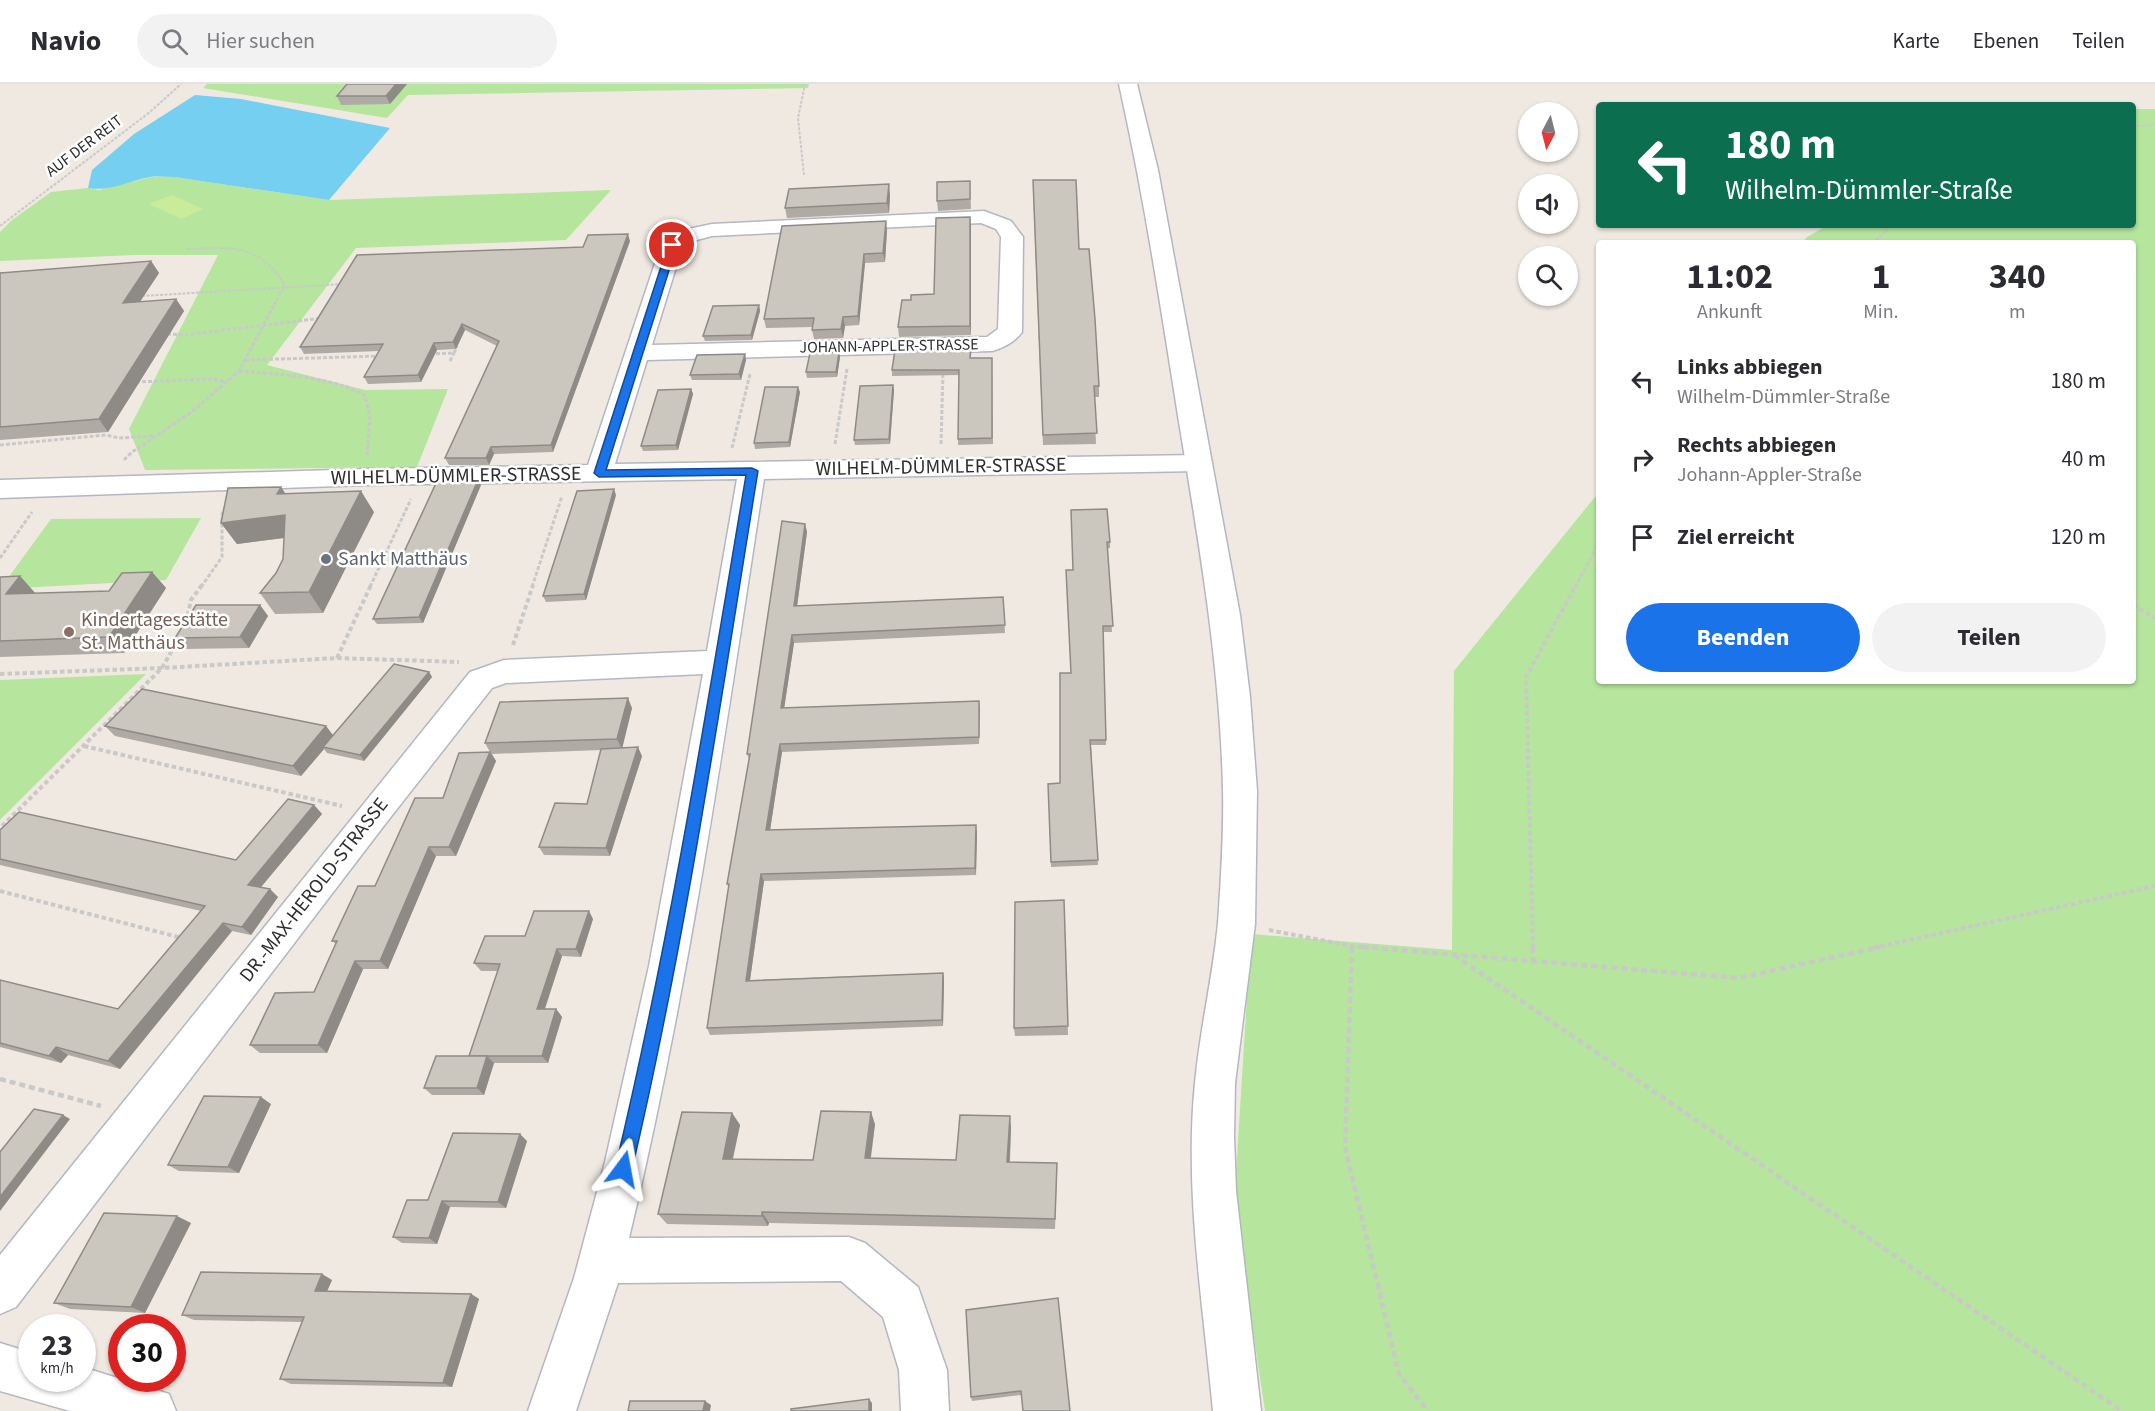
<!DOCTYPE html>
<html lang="de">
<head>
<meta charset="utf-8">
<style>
	:root { --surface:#fff; --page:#f2f2f3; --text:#2b2b33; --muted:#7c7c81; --line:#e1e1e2; --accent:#1a73e8 }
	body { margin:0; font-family:"Source Sans 3",sans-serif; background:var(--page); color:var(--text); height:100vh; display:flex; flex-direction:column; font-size:22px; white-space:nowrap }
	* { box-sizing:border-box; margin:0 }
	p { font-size:20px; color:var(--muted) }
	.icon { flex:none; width:33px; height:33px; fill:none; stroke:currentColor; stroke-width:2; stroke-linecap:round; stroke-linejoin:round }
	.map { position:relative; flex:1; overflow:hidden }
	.drawer { position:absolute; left:1596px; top:156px; width:540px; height:444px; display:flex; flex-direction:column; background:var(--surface); border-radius:6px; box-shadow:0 2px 4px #0004 }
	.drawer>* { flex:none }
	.hud { position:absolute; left:1596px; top:18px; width:540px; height:126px; border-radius:6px; box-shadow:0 2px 4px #0004; background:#0b6e4f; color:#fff; overflow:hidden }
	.needle { width:39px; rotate:187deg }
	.controls { position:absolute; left:1518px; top:18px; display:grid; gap:12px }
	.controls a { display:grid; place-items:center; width:60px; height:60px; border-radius:50%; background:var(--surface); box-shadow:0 2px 4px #0004; font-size:30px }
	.speed { position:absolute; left:18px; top:1230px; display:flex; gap:12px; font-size:30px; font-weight:700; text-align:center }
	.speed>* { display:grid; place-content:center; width:78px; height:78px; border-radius:50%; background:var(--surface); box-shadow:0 2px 4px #0004; line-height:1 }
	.speed small { font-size:15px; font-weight:400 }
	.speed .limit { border:9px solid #d22; background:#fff; color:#111 }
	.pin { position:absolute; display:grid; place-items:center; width:51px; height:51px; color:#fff; margin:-26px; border:3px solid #fff; border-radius:50%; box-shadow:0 2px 6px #0007 }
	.me { position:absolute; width:66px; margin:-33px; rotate:13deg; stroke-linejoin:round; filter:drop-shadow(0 0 4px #0008) }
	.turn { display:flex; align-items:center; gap:21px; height:126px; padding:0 30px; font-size:27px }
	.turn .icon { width:78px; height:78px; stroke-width:2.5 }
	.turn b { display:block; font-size:42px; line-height:51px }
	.eta { display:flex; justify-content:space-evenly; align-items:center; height:102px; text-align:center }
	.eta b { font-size:36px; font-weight:700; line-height:42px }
	.primary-button { display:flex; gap:12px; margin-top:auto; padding:12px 30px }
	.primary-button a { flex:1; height:69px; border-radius:36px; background:var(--accent); color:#fff; font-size:24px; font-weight:700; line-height:69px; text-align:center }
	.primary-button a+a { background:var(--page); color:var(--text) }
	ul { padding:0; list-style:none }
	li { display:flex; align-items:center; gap:18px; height:78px; padding:0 30px }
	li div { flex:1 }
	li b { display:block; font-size:22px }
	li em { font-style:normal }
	header { display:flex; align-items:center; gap:36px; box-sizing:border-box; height:84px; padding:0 30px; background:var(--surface); border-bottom:2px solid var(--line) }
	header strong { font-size:28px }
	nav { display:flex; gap:33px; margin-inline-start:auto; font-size:21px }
	.search { width:420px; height:54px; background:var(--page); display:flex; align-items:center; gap:15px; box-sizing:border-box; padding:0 21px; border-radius:33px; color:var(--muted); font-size:22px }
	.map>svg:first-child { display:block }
</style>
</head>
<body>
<header>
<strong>Navio</strong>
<div class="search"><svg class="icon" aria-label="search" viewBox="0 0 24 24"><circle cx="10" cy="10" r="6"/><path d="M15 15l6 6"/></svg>Hier suchen</div>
<nav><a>Karte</a><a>Ebenen</a><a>Teilen</a></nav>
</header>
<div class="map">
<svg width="2155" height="1327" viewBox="0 0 2155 1327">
	<rect width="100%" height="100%" fill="#efe9e1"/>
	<g fill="#b6e59e">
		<polygon points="207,0 809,0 808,4 408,11 387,34 203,4"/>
		<polygon points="2133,25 2155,25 2155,1327 1265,1327 1234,1121 1251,850 1452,866 1454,587 1599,408 1599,597 2133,597 2133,159 1802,159 1807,153 1828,141 2133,141"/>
		<polygon points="151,93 174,93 329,116 611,106 566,156 356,164 267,281 365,306 448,305 417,383 145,386 129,345 218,171 133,171 0,177 0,148 12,136 51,108 88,104 99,106"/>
		<polygon points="201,434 166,496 0,505 51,435"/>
		<polygon points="145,590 146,590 0,736 0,596"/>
	</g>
	<polygon fill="#c9ec9a" points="172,111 203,125 181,135 149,120"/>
	<path fill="#75cff0" d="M195,11L241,15L390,44L329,116L174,93C166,93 158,92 150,93C128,97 110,108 88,104L92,86L134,50Z"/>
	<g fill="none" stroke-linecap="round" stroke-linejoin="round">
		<defs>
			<g id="street">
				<path d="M984,127L1011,137L1023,153L1022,248C1015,258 1003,264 992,267L647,276L615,380L1199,371L1208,373L1212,379L1208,385L1199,387L764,395C725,649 689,904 629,1154L849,1153L865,1159L918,1203L947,1286L949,1327H901L899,1286L883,1233L841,1197L618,1199L576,1327H528L574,1194L605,1078L649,882L703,590L506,599L492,604L386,739L16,1223L0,1230V1171L470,588L504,576L707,567L737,395L367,401L0,414V396L367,385L588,381L661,161L674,148L712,140ZM981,139L996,145L1001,153L998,245L987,253L652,261L682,164L689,158L712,152Z"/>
				<polygon points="0,1259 32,1269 32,1294 82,1294 82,1283 169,1310 176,1327 70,1327 0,1307"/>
			</g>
			<path id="secondary" d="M1119,0H1137L1158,86L1212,379L1240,531L1250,613L1257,707L1255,840L1235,999L1234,1052L1236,1107L1261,1327H1213C1203,1219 1184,1107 1195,999C1200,945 1213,892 1218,839C1221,795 1224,748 1223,704C1220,581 1199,459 1179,338C1161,225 1144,112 1119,0Z"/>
		</defs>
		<use href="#street" stroke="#b4b7c1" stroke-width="3"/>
		<use href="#secondary" stroke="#b4b7c1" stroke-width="3"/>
		<g stroke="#c9c9c9" stroke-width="2" stroke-dasharray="3 1.5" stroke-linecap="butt">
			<polyline points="2133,43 2155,40"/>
			<polyline points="804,91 798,34 805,0"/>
			<polyline points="0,142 150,28 181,0"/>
			<polyline points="1873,159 1892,141"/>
			<path d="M187,165C231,163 261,160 285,202L274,221"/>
			<polyline points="142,212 344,200"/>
		</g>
		<g stroke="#c9c9c9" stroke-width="3" stroke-dasharray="4 2" stroke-linecap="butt">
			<polyline points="167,250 184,251 323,234"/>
			<polyline points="430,270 454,269 457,262"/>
			<polyline points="245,276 381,272"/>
			<polyline points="450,277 454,269"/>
			<path d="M239,287C275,290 334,292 365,312L370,332L367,371"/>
			<polyline points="136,298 213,295 227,298"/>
			<polyline points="835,360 847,285"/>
			<polyline points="941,360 943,287"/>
			<polyline points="0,361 106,351 119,354 155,352"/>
			<polyline points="732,364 750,290"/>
			<polyline points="124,376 132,368 193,327 239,287 275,219"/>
			<polyline points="0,474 32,428"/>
			<polyline points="201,503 222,473 222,430 225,423"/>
			<polyline points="370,503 411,415"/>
			<polyline points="532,503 562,412"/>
			<polyline points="1575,503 1599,459"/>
		</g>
		<g stroke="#c9c9c9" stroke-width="4" stroke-dasharray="4.5 3" stroke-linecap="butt">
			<polyline points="2133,521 2155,534"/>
			<polyline points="186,539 191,516 202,501"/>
			<polyline points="179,554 162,584 337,574 459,578"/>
			<polyline points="513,561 533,501"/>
			<polyline points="337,574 371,501"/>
			<polyline points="0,590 162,584 0,744"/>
			<polyline points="84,662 342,722"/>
			<polyline points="0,807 182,854"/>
			<polyline points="1269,846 1352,862 1380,864"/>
			<polyline points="1352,864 1352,862"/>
			<polyline points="1533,864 1526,593 1576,501"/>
			<polyline points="1873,864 2155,802"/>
		</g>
		<g stroke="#c9c9c9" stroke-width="4.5" stroke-dasharray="6 4" stroke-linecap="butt">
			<polyline points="1352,863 1345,1063 1399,1290 1428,1327"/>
			<polyline points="1362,863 1739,894 1880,863"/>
			<polyline points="1533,863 1533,877"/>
			<polyline points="1454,871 2122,1327"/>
			<polyline points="0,995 101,1022"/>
		</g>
		<use href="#street" fill="#fff" fill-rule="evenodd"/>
		<use href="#secondary" fill="#fff" fill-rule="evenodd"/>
	</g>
	<g fill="#afaba4">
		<polygon points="407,0 390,20 341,21 337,12"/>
		<polygon points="970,97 971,125 938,127 937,117"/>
		<polygon points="1033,106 1079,165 1099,302 1099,313 1094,313 1096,360 1043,361"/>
		<polygon points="890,111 889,129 787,134 785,124"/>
		<polygon points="970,133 971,251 899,253 898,243 911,216 934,210"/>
		<polygon points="887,146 885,178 865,179 859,241 845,242 843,254 814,255 812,246 813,243 766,244 764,235"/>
		<polygon points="630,157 553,368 494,370 489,381 449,381 445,374 497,262 465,246 456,265 437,266 421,298 368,300 364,293 379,267 304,270 300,263 583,163"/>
		<polygon points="151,177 159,189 140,218 176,215 184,227 108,348 0,356 0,189"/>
		<polygon points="759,221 760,227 752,256 705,257 703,252"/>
		<polygon points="839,268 840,273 837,293 807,294 806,288"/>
		<polygon points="745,270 746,276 741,296 692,296 690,291"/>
		<polygon points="971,274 992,274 993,360 958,361 959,291 892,292 892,286"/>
		<polygon points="691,305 693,310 678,366 643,367 641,362"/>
		<polygon points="894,306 890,360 855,361 854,356"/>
		<polygon points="800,308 790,363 755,365 754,359"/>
		<polygon points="481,401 423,539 377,540 373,535"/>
		<polygon points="281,403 285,410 374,428 323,529 275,530 260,509 276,489 283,475 284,454 237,460 221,439"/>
		<polygon points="616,411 586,516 546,518 543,512"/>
		<polygon points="1071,426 1110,458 1110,464 1107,464 1112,548 1103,548 1106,661 1091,661 1098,781 1051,783 1048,700 1060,699 1071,589 1073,486"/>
		<polygon points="805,440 807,448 797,522 1003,513 1005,549 794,559 784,624 979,617 979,660 782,668 770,746 977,748 976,791 764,797 750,896 943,889 944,895 943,942 710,951 707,944 729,804 727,800 749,675 747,670"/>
		<polygon points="152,488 166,504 124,569 0,573 0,493 20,492 35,509 34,510 109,507"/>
		<polygon points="260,521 268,532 249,564 184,565 175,554"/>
		<polygon points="429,588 432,593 364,677 327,669 324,665 301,692 115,652 105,642 326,642 333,651"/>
		<polygon points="632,624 622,664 642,672 610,772 544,771 539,763 587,720 601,666 492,670 496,677 456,772 436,772 388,885 363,885 327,969 260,969 250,961 314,908 336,860 332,857 443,714 490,668 485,659"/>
		<polygon points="314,721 322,730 261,803 278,813 251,851 232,847 120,985 68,971 61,979 0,963 0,896 118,925 201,827 0,781 0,746 236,776"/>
		<polygon points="1064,816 1068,951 1015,952 1014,944"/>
		<polygon points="593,835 581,873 562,872 545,925 556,925 562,933 548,979 494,979 484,1011 432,1011 424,1004 469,972 498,887 481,887 474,879 525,852"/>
		<polygon points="271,1020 239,1089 179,1087 168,1081"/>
		<polygon points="732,1029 740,1041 733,1075 813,1076 875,1040 871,1074 956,1076 1011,1043 1010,1078 1057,1090 1055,1145 769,1139 768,1142 667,1140 658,1130"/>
		<polygon points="527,1057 506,1124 450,1123 437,1160 402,1159 393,1153 428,1116"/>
		<polygon points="191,1139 145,1229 70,1225 54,1219"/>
		<polygon points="332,1196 327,1207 471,1210 479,1215 452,1303 291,1300 280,1295 303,1238 194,1236 182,1231"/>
		<polygon points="966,1226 1070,1327 1021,1311 972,1317 971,1313"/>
	</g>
	<g fill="#8e8b86">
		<polygon points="396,0 407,0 390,20 386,12"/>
		<polygon points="889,100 890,111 889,129 887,119"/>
		<polygon points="970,133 971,142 971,251 970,242"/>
		<polygon points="886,137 887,146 885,178 883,169"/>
		<polygon points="628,150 630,157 553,368 551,361"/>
		<polygon points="864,170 865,179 859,241 858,232"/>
		<polygon points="151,177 159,189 131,231 123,219"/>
		<polygon points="176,215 184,227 108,348 99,335"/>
		<polygon points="759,221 760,227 752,256 751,251"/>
		<polygon points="843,233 845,242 843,254 841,245"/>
		<polygon points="462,240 465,246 456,265 453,258"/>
		<polygon points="434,259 437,266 421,298 418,291"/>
		<polygon points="839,268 840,273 837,293 836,288"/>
		<polygon points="745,270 746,276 741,296 739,290"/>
		<polygon points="893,301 894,306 890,360 889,355"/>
		<polygon points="798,303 800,308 790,363 789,358"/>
		<polygon points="691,305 693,310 678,366 676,361"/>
		<polygon points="491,363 494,370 489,381 486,374"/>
		<polygon points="478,396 481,401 423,539 419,533"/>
		<polygon points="281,403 295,424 277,410"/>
		<polygon points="614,405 616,411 586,516 584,510"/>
		<polygon points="361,407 374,428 323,529 309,508"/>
		<polygon points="285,431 299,452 237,460 221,439"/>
		<polygon points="805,440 807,448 796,530 794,522"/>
		<polygon points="152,488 166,504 124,569 109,553"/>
		<polygon points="20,492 35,509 22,527 6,510"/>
		<polygon points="260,521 268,532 249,564 240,553"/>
		<polygon points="792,551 794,559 783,632 781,624"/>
		<polygon points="429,588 432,593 364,677 360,671"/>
		<polygon points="628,614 632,624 622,665 617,655"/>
		<polygon points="979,617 980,625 979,660"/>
		<polygon points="326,642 334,653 323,663 324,665 301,692 293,682"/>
		<polygon points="780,660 782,668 769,753 766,746"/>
		<polygon points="638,663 642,672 610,772 606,764"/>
		<polygon points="490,668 496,677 456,772 449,763"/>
		<polygon points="314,721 322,730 256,809 248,801"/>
		<polygon points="976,741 977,748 976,791 975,784"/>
		<polygon points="429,763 436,772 388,885 380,877"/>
		<polygon points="761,790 764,797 749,903 746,897"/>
		<polygon points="270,805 278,813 251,851 242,843"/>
		<polygon points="589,827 593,835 581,873 576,865"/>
		<polygon points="223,839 232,847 120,985 108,977"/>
		<polygon points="557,865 562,872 542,933 537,925"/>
		<polygon points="355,877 363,885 327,969 318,961"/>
		<polygon points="943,889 944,895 943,942 942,936"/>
		<polygon points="556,925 562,933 548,979 542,972"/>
		<polygon points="56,963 68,971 61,979 49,972"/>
		<polygon points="487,972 494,979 484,1011 477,1004"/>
		<polygon points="261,1013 271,1020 239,1089 228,1083"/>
		<polygon points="871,1028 875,1040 869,1085 865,1074"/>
		<polygon points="732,1029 740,1041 730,1086 723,1075"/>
		<polygon points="63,1031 70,1035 0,1127 0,1113"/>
		<polygon points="1010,1032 1011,1043 1009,1089 1007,1078"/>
		<polygon points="520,1050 527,1057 506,1124 498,1118"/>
		<polygon points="442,1117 450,1123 437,1160 429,1154"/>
		<polygon points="762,1128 769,1139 768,1142 762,1132"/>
		<polygon points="177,1132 191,1139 145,1229 131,1223"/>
		<polygon points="322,1190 332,1196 325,1212 315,1207"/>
		<polygon points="471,1210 479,1215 452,1303 443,1299"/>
		<polygon points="869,1315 872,1319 872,1327 869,1327"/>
		<polygon points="705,1317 711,1321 710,1327 703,1327"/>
	</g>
	<g fill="#cbc7bf" stroke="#8e8b86" stroke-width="1.5">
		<polygon points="347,0 396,0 386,12 337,12"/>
		<polygon points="1033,96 1076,96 1079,165 1089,165 1095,235 1099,302 1094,302 1097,349 1043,351"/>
		<polygon points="970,97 970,115 937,117 937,98"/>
		<polygon points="889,100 887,119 785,124 789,105"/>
		<polygon points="970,133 970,242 898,243 902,216 911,216 911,211 934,210 936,134"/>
		<polygon points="886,137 883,169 864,170 858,232 843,233 841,245 812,246 814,234 764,235 782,142"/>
		<polygon points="628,150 551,361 491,363 486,374 445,374 499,257 462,240 453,258 434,259 418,291 364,293 383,260 300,263 357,171 583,163 588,151"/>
		<polygon points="151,177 123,219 176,215 99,335 0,343 0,189"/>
		<polygon points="759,221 751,251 703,252 713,222"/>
		<polygon points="971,264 970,274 992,274 992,354 958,355 959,286 892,286 895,266"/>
		<polygon points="839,268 836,288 806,288 810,269"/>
		<polygon points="745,270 739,290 690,291 697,271"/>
		<polygon points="893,301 889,355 854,356 860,302"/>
		<polygon points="765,303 798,303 789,358 754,359"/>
		<polygon points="691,305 676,361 641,362 658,306"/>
		<polygon points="478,396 419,533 373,535 437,397"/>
		<polygon points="281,403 277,410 361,407 309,508 260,509 276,489 283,475 285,431 221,439 228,404"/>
		<polygon points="614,405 584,510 543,512 577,407"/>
		<polygon points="1107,425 1110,458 1107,458 1113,542 1103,542 1106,656 1090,656 1098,776 1051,778 1048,700 1060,699 1060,589 1071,589 1066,486 1073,486 1071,426"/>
		<polygon points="782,437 805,440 794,522 1003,513 1005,541 792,551 781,624 979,617 979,653 780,660 766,746 976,741 975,784 761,790 746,897 943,889 942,936 707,944 729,800 727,800 750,670 747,670"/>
		<polygon points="152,488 109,553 0,557 0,493 20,492 6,510 109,507 122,489"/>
		<polygon points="196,521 260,521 240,553 175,554"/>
		<polygon points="394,580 429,588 360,671 323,663"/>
		<polygon points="142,605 326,642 293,682 105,642"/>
		<polygon points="628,614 617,655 485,659 500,618"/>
		<polygon points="638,663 606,764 539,763 555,719 587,720 601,665"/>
		<polygon points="490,668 449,763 429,763 380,877 355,877 318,961 250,961 275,909 314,908 337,857 332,857 358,802 375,802 415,714 443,714 459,669"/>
		<polygon points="288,715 314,721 248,801 270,805 242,843 223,839 108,977 56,963 49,972 0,959 0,896 118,925 205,822 0,775 0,746 19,728 236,776"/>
		<polygon points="1064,816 1068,942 1014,944 1015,818"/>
		<polygon points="534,827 589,827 576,865 557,865 537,925 556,925 542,972 469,972 500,880 474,879 485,852 525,852"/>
		<polygon points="436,972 487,972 477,1004 424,1004"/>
		<polygon points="204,1012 261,1013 228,1083 168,1081"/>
		<polygon points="34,1025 63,1031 0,1113 0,1068"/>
		<polygon points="821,1027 871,1028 865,1074 956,1076 960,1031 1010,1032 1007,1078 1057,1079 1055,1135 762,1128 762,1132 658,1130 682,1028 732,1029 723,1075 813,1076"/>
		<polygon points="453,1049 520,1050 498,1118 442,1117 429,1154 393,1153 407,1116 428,1116"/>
		<polygon points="104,1129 177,1132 131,1223 54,1219"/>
		<polygon points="201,1188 322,1190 315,1207 471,1210 443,1299 280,1295 304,1233 182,1231"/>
		<polygon points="1058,1214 1070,1327 1023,1327 1021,1307 971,1313 966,1226"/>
		<polygon points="869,1315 869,1327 791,1327 791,1325"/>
		<polygon points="630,1317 705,1317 703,1327 628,1327"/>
	</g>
	<path fill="#1a73e8" stroke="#114b97" stroke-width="1.5" d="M672,158L677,161L606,386L752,384L758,387C720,620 686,855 632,1085L630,1091L623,1094L617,1091L615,1085C670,856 707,623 746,391L599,393L594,389L668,161Z"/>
	<circle fill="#6b7280" stroke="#fff" stroke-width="2" cx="326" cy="475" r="6"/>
	<circle fill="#8d6e63" stroke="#fff" stroke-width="2" cx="69" cy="548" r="6"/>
	<g text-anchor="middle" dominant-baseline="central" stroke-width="5" stroke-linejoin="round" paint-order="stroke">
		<g font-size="16" fill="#2e2e2e" stroke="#fff">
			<text transform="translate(84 62) rotate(-37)">AUF DER REIT</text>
			<text transform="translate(889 262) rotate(-1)">JOHANN-APPLER-STRASSE</text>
		</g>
		<g font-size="20" fill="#2e2e2e" stroke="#fff">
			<text transform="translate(941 383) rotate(-1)">WILHELM-DÜMMLER-STRASSE</text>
			<text transform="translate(456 392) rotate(-1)">WILHELM-DÜMMLER-STRASSE</text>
			<text transform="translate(314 806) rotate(-52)">DR.-MAX-HEROLD-STRASSE</text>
		</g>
		<g font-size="20" fill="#5b616d" stroke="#fff" text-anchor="start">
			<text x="338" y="475">Sankt Matthäus</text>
		</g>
		<g font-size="20" fill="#785e54" stroke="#fff" text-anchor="start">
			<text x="81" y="536">Kindertagesstätte<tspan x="81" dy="23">St. Matthäus</tspan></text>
		</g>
	</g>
</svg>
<div class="controls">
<a><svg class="needle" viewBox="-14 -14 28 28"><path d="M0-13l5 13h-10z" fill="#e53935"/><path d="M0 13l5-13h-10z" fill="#7c7c81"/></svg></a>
<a><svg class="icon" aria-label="sound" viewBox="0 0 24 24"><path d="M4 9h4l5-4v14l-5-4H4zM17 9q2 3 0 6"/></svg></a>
<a><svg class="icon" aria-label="search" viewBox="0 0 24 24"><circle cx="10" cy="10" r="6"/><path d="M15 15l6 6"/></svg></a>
</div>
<div class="speed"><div>23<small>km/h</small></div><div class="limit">30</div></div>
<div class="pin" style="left:672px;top:161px;background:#d93025"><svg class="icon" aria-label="arrive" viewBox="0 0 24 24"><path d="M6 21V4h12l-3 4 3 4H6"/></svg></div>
<svg class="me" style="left:623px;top:1085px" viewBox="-20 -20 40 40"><path d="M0-17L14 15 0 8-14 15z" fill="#1a73e8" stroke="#fff" stroke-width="4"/></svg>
<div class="hud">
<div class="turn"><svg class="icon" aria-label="left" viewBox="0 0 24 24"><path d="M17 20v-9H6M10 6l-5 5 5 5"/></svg><div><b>180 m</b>Wilhelm-Dümmler-Straße</div></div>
</div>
<section class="drawer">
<div class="eta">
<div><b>11:02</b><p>Ankunft</p></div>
<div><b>1</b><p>Min.</p></div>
<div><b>340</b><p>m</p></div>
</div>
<ul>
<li><svg class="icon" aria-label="left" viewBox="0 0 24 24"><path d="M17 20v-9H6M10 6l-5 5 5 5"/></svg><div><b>Links abbiegen</b><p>Wilhelm-Dümmler-Straße</p></div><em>180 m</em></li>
<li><svg class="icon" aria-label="right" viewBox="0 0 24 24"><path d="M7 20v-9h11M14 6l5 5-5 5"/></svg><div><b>Rechts abbiegen</b><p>Johann-Appler-Straße</p></div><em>40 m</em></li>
<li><svg class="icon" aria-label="arrive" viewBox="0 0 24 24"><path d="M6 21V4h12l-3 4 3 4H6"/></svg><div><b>Ziel erreicht</b></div><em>120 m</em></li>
</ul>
<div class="primary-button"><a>Beenden</a><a>Teilen</a></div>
</section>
</div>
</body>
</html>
